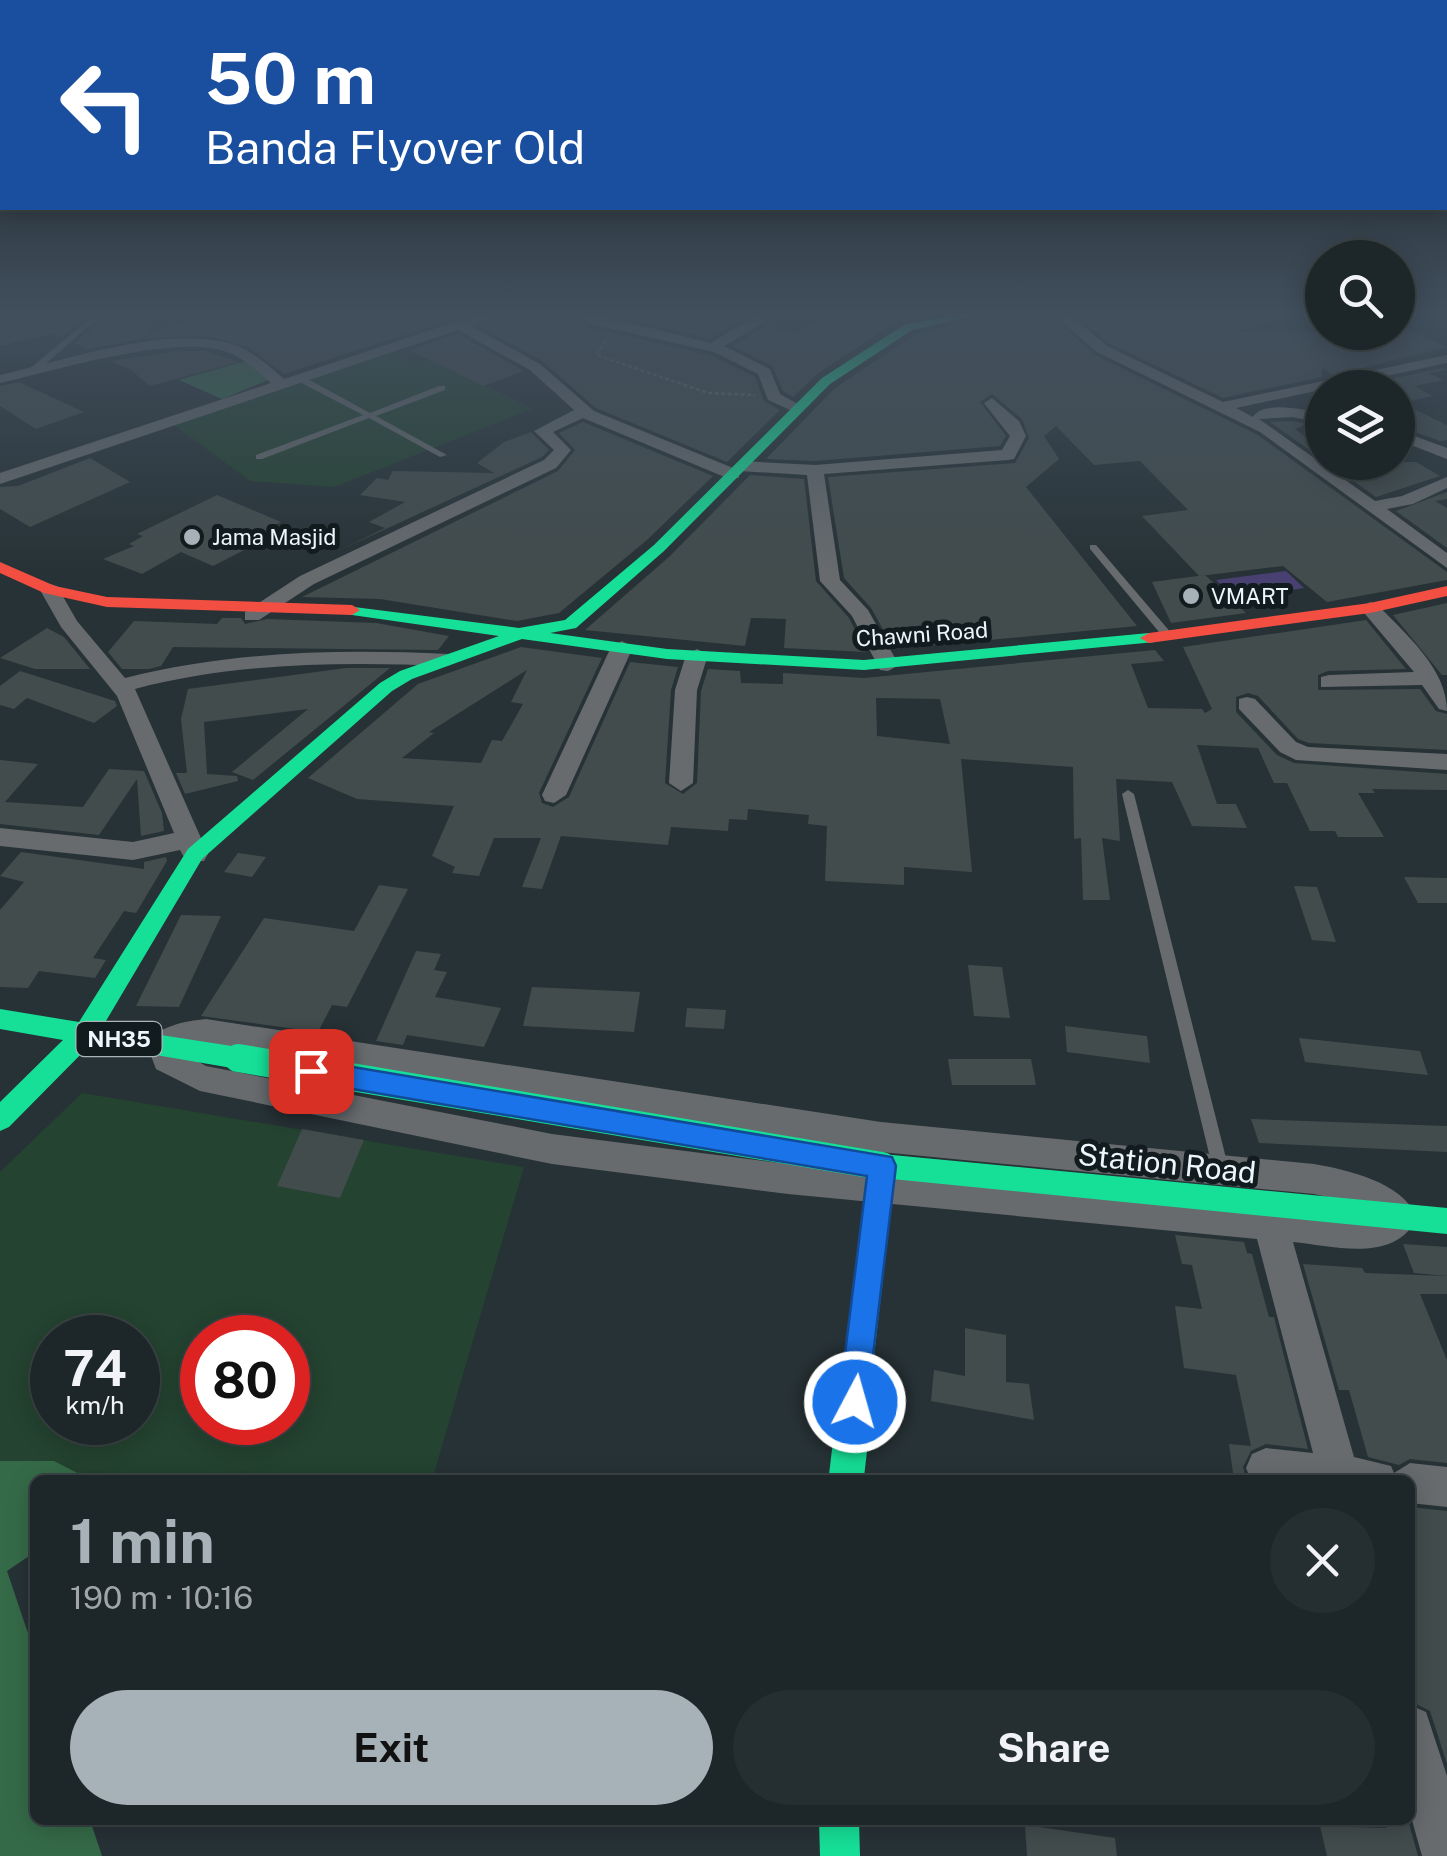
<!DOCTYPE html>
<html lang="en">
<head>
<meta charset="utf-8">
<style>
	:root { --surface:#1d2628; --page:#252e30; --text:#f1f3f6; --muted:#a0a5a8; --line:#3b4345; --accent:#a6b2b7 }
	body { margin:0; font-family:"Public Sans",sans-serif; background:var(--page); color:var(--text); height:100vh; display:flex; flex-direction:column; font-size:38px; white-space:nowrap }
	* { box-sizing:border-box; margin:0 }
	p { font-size:32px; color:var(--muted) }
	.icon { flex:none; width:55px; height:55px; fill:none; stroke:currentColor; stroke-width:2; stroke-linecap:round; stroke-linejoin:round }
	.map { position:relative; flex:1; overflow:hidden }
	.side { position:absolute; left:30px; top:1475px; width:1385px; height:350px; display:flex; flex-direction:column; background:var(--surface); border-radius:15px; box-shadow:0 5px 25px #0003,0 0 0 2px var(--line) }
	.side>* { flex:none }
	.banner { position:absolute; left:0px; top:0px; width:1448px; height:210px; box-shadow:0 5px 25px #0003,0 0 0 2px var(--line); background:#1a4fa0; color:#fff; overflow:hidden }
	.tools { position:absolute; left:1305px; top:240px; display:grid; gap:20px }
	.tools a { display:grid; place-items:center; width:110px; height:110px; border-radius:50%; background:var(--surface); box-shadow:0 5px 25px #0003,0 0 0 2px var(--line); font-size:50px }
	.speed { position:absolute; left:30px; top:1315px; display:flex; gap:20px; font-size:50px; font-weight:700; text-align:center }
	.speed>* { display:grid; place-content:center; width:130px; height:130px; border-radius:50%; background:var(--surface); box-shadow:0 5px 25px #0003,0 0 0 2px var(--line); line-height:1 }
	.speed small { font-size:25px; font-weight:400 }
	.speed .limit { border:15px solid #d22; background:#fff; color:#111 }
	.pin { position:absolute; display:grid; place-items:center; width:85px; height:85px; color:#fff; margin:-42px; border-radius:20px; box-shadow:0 5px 15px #0006 }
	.me { position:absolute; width:110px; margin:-55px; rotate:6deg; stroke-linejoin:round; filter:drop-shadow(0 0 8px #0008) }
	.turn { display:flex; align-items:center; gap:35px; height:210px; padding:0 40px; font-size:45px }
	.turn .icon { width:130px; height:130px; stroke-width:2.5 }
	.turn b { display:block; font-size:70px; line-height:85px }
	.round { display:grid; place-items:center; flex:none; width:105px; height:105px; border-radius:52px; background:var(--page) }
	.head { display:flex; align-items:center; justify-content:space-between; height:170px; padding:0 40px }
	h1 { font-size:60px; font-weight:700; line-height:75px; color:var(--accent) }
	.action { display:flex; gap:20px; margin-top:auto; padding:20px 40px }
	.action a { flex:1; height:115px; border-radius:60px; background:var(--accent); color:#111; font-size:40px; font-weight:700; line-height:115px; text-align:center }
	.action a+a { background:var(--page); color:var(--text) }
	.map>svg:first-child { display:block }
</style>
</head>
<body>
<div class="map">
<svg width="1447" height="1856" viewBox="0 0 1447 1856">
	<rect width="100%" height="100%" fill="#273236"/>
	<g fill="#244330" fill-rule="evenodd">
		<polygon points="392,352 415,363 432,359 532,409 334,487 250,481 174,425"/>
		<path d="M82,1093L524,1167L432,1480H35L0,1484V1172ZM52,1338H138V1422H52ZM202,1338H288V1422H202Z"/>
	</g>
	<g fill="#356a48">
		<polygon points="252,359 278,376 222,399 179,380"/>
		<polygon points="0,1461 54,1461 91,1480 35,1480 35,1552 7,1571 35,1654 35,1820 90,1820 102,1856 0,1856"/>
	</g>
	<polygon fill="#474071" points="1286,571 1304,588 1235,599 1216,580"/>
	<g fill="#424c4d" fill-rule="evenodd">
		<polygon points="10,312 63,312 70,319 90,313 62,337 54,333 0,346 0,321 16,318"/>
		<polygon points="242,312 266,323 303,314 312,321 347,312 427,312 449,320 284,374 248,347 206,336 146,338 87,349 75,343 104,318 135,313 151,332 190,320 197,323"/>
		<polygon points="509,312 563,312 591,328 713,356 755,377 764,401 780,410 727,462 596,408 542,361 480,326"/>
		<polygon points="600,312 726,312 745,318 710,339"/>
		<polygon points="833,312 876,319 888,312 938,312 899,320 817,374 793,397 783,391 772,366 732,346 767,325 794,334"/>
		<polygon points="1047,312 1095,355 1258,435 1447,572 1447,580 1327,602 1283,566 1199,576 1142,516 1188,510 1140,461 1094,465 1056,426 1044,436 1059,459 1026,487 1137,626 894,649 871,608 844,578 828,477 1015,463 1029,438 1022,419 992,394 980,402 1006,436 1000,446 815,461 766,459 835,388 916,334 996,314"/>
		<polygon points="1072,312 1276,312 1277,318 1236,332 1398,332 1398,325 1447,347 1334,375 1322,368 1322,377 1223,398 1109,343"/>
		<polygon points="458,334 524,371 483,386 410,350"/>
		<polygon points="178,351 205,351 239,362 150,386 131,370 110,361"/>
		<polygon points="1443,368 1447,370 1429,373 1444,380 1414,386 1433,396 1401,403 1447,425 1447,440 1440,441 1398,426 1398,388 1363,385"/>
		<polygon points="19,382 84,412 36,429 0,406 0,386"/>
		<polygon points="1292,421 1308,424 1295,429 1322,449 1322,459 1270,422"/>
		<polygon points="583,422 713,476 647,540 559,613 517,621 380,599 302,597 558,471 575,450 559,433"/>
		<polygon points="531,432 549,450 542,457 338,551 385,528 369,522 405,502 360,495 377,478 388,480 393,471 494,473 477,463 504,442"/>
		<polygon points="90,458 130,482 30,527 0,509 0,487 18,486"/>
		<polygon points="1327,462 1416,462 1440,476 1376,497"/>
		<polygon points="750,475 804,479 816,581 849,618 866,652 784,648 786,619 751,618 745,646 585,630 670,556"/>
		<polygon points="1447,492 1447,499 1435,501 1447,508 1447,548 1396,511"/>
		<polygon points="217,495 281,522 247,541 256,544 213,566 181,552 142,574 103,559 134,546 129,544 143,536 137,534"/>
		<polygon points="1205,575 1246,613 1171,623 1152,582"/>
		<polygon points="1447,603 1447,675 1442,675 1393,615"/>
		<polygon points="222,618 241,618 245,624 267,619 376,623 449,636 438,650 173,647 161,666 149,669 122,669 108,652 134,621 217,624"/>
		<path d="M1366,620L1406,669L1328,671L1318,675V690L1420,689L1436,711L1447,714V750L1309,743L1298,739L1258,696L1248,693L1236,697V712L1277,755L1294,763L1447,774V790L1372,789L1375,793H1358L1384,837H1338L1335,831H1310L1287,783H1274L1258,748L1197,745L1217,804H1236L1247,828L1192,826L1172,782L1116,779L1120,841L1102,838L1110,900H1083L1081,838L1074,839L1073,767L961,759L972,872L904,867V885L825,881L827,826L808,824L809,815L748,809L747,820L729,819L728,831L671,827L668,845L561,836L542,889L522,887L541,838H494L479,876L452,873L455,867L432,856L454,806L357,799L308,778L418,684L521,647L602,658L539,793L542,803L553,807L569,797L630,662L678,667L671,690L665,783L683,794L697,783L701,691L708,669L740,671L741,683L783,684V673L864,678L1155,650L1164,661L1131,664L1148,708L1202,709L1205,713L1212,709L1183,647ZM527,670L511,702L523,704L502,741L492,740L481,763L402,758L434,733L429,732ZM876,698L940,699L950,744L877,736Z"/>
		<polygon points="47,628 64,637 90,669 35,669 0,658"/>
		<polygon points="346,668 390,668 253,780 232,772 308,709 204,722 207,774 237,776 238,781 185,794 176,773 187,773 181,719 188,689"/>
		<polygon points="20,671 115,701 117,706 94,723 27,698 14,709 0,705 0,686"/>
		<polygon points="0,760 38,764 5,802 83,807 109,769 144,771 162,813 164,831 141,836 137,779 99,835 0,824"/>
		<polygon points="21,852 144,869 144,862 166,857 167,861 136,913 124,911 93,958 106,960 95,978 39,971 28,988 0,987 0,910 24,882 0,876"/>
		<polygon points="238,853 266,857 252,877 224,872"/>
		<polygon points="1404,877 1447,878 1447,903 1418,903"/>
		<polygon points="379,885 408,889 347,1007 332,1005 318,1032 201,1016 264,918 354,931"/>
		<polygon points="1294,886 1317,887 1336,942 1312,940"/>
		<polygon points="181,915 221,916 179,1007 136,1006"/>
		<polygon points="416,951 441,954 434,970 447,972 435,997 501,1008 484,1047 407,1035 403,1045 376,1041"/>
		<polygon points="968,965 1002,967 1010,1018 974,1016"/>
		<polygon points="532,987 640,992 634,1032 523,1026"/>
		<polygon points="687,1008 726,1010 724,1029 685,1027"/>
		<polygon points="1065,1026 1147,1036 1150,1063 1067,1052"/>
		<polygon points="1299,1038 1420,1051 1428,1075 1305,1062"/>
		<polygon points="948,1059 1031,1059 1036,1085 952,1085"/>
		<polygon points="1251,1119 1447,1126 1447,1152 1259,1143"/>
		<polygon points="302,1129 364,1140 340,1198 277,1186"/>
		<polygon points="1175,1235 1244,1242 1247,1253 1252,1254 1269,1317 1274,1317 1308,1449 1266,1444 1251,1451 1243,1467 1247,1480 1234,1480 1229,1444 1251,1446 1236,1375 1184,1368 1175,1306 1202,1309 1192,1265 1182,1264"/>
		<polygon points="1403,1244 1447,1247 1447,1276 1414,1273"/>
		<polygon points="1303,1264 1362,1268 1365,1273 1447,1276 1447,1294 1420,1294 1447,1360 1447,1463 1410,1459 1399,1465 1368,1457 1349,1390 1339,1390"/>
		<polygon points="965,1328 1006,1335 1006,1382 1029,1384 1034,1420 931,1401 934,1370 965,1376"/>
		<polygon points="1410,1507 1447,1511 1447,1764 1430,1711 1410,1701"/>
		<polygon points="1384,1820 1408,1820 1418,1856 1327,1856 1320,1826 1386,1828"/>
		<polygon points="1025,1825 1115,1838 1117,1856 1027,1856"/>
	</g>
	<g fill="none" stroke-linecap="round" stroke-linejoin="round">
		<polyline stroke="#64696c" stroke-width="2.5" stroke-dasharray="4 2.5" stroke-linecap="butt" points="606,340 596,355 708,393 755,395"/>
		<g fill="#676b6e" fill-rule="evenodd">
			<polygon points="98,312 105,312 34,374 28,374 28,370"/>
			<polygon points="296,376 302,376 370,413 439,386 445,386 445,390 376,416 447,455 440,457 369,418 262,459 256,459 256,455 363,415 296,380"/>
			<polygon points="1090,545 1096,545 1172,634 1172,638 1164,638 1090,549"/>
			<polygon points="1128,790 1134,794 1229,1170 1227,1175 1221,1178 1215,1175 1213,1170 1122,794"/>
		</g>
		<g fill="#676b6e" fill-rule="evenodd">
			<path d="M485,312H505L471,326L540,364L594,411L733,468L740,461L815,465L1002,450L1010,436L984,403L992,398L1019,421L1026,436L1014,459L1008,460L824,474L840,580L868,610L899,665L888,671L880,670L852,616L820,581L807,475L739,471V478H727L583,418L553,432L571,450L556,468L314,584L259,620H245V612L300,576L544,460L554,450L534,431L574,410L530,370L458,330L0,484V473L271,383C258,372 244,358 227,352C177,333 54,371 0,383V375C66,360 166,325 232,344C252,350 269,366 284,379Z"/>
			<polygon points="566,312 585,312 711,343 755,316 765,316 765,322 724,346 770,369 780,394 805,408 797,413 768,400 758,374 714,352 592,324"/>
			<path d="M1051,312H1066L1107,346L1223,402L1447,355V363L1236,408L1253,417C1263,400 1304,410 1322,413V423L1292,417L1259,419L1375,501L1402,496L1447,477V488L1413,504L1387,509L1447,553V568L1260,432L1097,352Z"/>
			<polygon points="1398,430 1447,448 1447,459 1398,440"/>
			<path d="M50,584L57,586L77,621L125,678C232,651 339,649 448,654L459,660L448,666C342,662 238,662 135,689L208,854L204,861H186L180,850L133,860L0,846V828L133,842L174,833L117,696L61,627L40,590Z"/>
			<path d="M1370,602L1377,604C1405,634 1447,668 1447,711L1439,709L1422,685L1321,687V677L1329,675L1414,672L1360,608Z"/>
			<polygon points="622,641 633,647 566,795 554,803 545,801 542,795 611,647"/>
			<polygon points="697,649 708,655 697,690 693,783 681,791 669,783 675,690 686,655"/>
			<polygon points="1247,697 1255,699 1296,742 1308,747 1447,754 1447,770 1296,760 1280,752 1239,709 1239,699"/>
			<path d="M206,1019L881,1122L1314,1164C1348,1170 1402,1182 1417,1217C1397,1264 1333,1246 1293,1242L1354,1457L1391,1466L1394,1473L1410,1463L1447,1467V1507L1410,1503V1480H1251L1246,1468L1252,1454L1266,1448L1313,1453L1257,1239L788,1194L552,1164L200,1091L156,1069L147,1045C156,1026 186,1021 206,1019ZM206,1043L881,1152L1314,1194L1347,1201L1370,1216L788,1164L552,1134L206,1066L179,1051Z"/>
			<polygon points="1410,1705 1426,1712 1447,1776 1447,1856 1422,1856 1410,1813"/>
		</g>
		<g fill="#16e098" fill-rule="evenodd">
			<polygon points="968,312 989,312 912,330 830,384 664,551 576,628 550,633 667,649 864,660 1149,633 1155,634 1155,642 864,670 667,659 522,639 412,679 392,691 202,859 103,1026 238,1047 247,1051 250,1058 247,1065 238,1069 91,1044 9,1127 0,1131 0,1102 63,1040 0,1029 0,1009 79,1022 188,849 380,683 400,671 499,636 352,615 346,614 346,606 519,628 565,620 654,545 822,378 904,325"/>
			<polygon points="882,1154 1447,1208 1447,1234 882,1178 872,1175 869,1166 872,1157"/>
			<polygon points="819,1820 859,1820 860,1856 820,1856"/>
		</g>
		<g fill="#f24e42" fill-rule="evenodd">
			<polygon points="0,562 55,586 107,597 352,605 360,610 352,615 107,607 44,593 0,573"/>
			<polygon points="1447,586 1447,596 1370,613 1149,643 1140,638 1149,633 1370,603"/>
		</g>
		<polyline stroke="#16e098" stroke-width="28" points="238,1058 882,1166 858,1372"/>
		<polyline stroke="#16e098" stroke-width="35" points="846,1480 859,1370"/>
	</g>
	<linearGradient id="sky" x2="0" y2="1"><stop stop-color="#151c1e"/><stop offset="0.55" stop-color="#414f5d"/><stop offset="1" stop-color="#414f5d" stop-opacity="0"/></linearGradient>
	<rect width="1447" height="572" fill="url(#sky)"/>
	<polygon fill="#1a73e8" stroke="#114b97" stroke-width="2.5" points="311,1060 892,1157 896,1166 866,1413 855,1417 844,1413 839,1402 867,1176 311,1082 298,1071"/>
	<g fill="#a6b2b7" stroke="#121b1e" stroke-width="4">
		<circle cx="192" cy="537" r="10"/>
		<circle cx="1191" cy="596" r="10"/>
	</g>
	<g text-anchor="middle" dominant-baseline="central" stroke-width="10" stroke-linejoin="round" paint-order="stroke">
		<g font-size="22" fill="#ebf7fc" stroke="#121b1e" text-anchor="start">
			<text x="212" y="537">Jama Masjid</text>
			<text x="1211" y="596">VMART</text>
		</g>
		<g font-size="22" fill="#ebf7fc" stroke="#121b1e">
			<text transform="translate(922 634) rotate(-4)">Chawni Road</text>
		</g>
		<rect fill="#121b1e" stroke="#aab5b9" stroke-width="2.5" x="76.5" y="1022" width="85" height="34" rx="8"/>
		<g font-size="22" font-weight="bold" fill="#ebf7fc">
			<text x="119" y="1039">NH35</text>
		</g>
		<g font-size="30" fill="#ebf7fc" stroke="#121b1e">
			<text transform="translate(1167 1163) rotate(6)">Station Road</text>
		</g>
	</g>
</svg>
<div class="tools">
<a><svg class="icon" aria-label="search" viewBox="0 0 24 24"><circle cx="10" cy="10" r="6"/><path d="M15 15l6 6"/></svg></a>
<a><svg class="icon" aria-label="layers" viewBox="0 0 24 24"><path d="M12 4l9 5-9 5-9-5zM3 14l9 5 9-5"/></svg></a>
</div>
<div class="speed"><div>74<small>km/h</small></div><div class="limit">80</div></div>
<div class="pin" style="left:311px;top:1071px;background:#d93025"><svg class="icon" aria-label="arrive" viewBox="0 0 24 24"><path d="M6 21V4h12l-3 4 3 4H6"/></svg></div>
<svg class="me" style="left:855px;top:1402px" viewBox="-20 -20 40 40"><circle r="17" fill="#1a73e8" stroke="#fff" stroke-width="3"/><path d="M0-11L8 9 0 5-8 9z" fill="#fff"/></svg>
<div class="banner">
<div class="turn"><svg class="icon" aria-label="left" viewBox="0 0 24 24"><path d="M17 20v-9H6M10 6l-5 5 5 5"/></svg><div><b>50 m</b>Banda Flyover Old</div></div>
</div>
<section class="side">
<div class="head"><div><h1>1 min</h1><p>190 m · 10:16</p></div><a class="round"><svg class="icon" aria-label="close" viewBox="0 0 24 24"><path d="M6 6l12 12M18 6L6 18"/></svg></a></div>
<div class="action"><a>Exit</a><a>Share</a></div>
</section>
</div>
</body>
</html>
